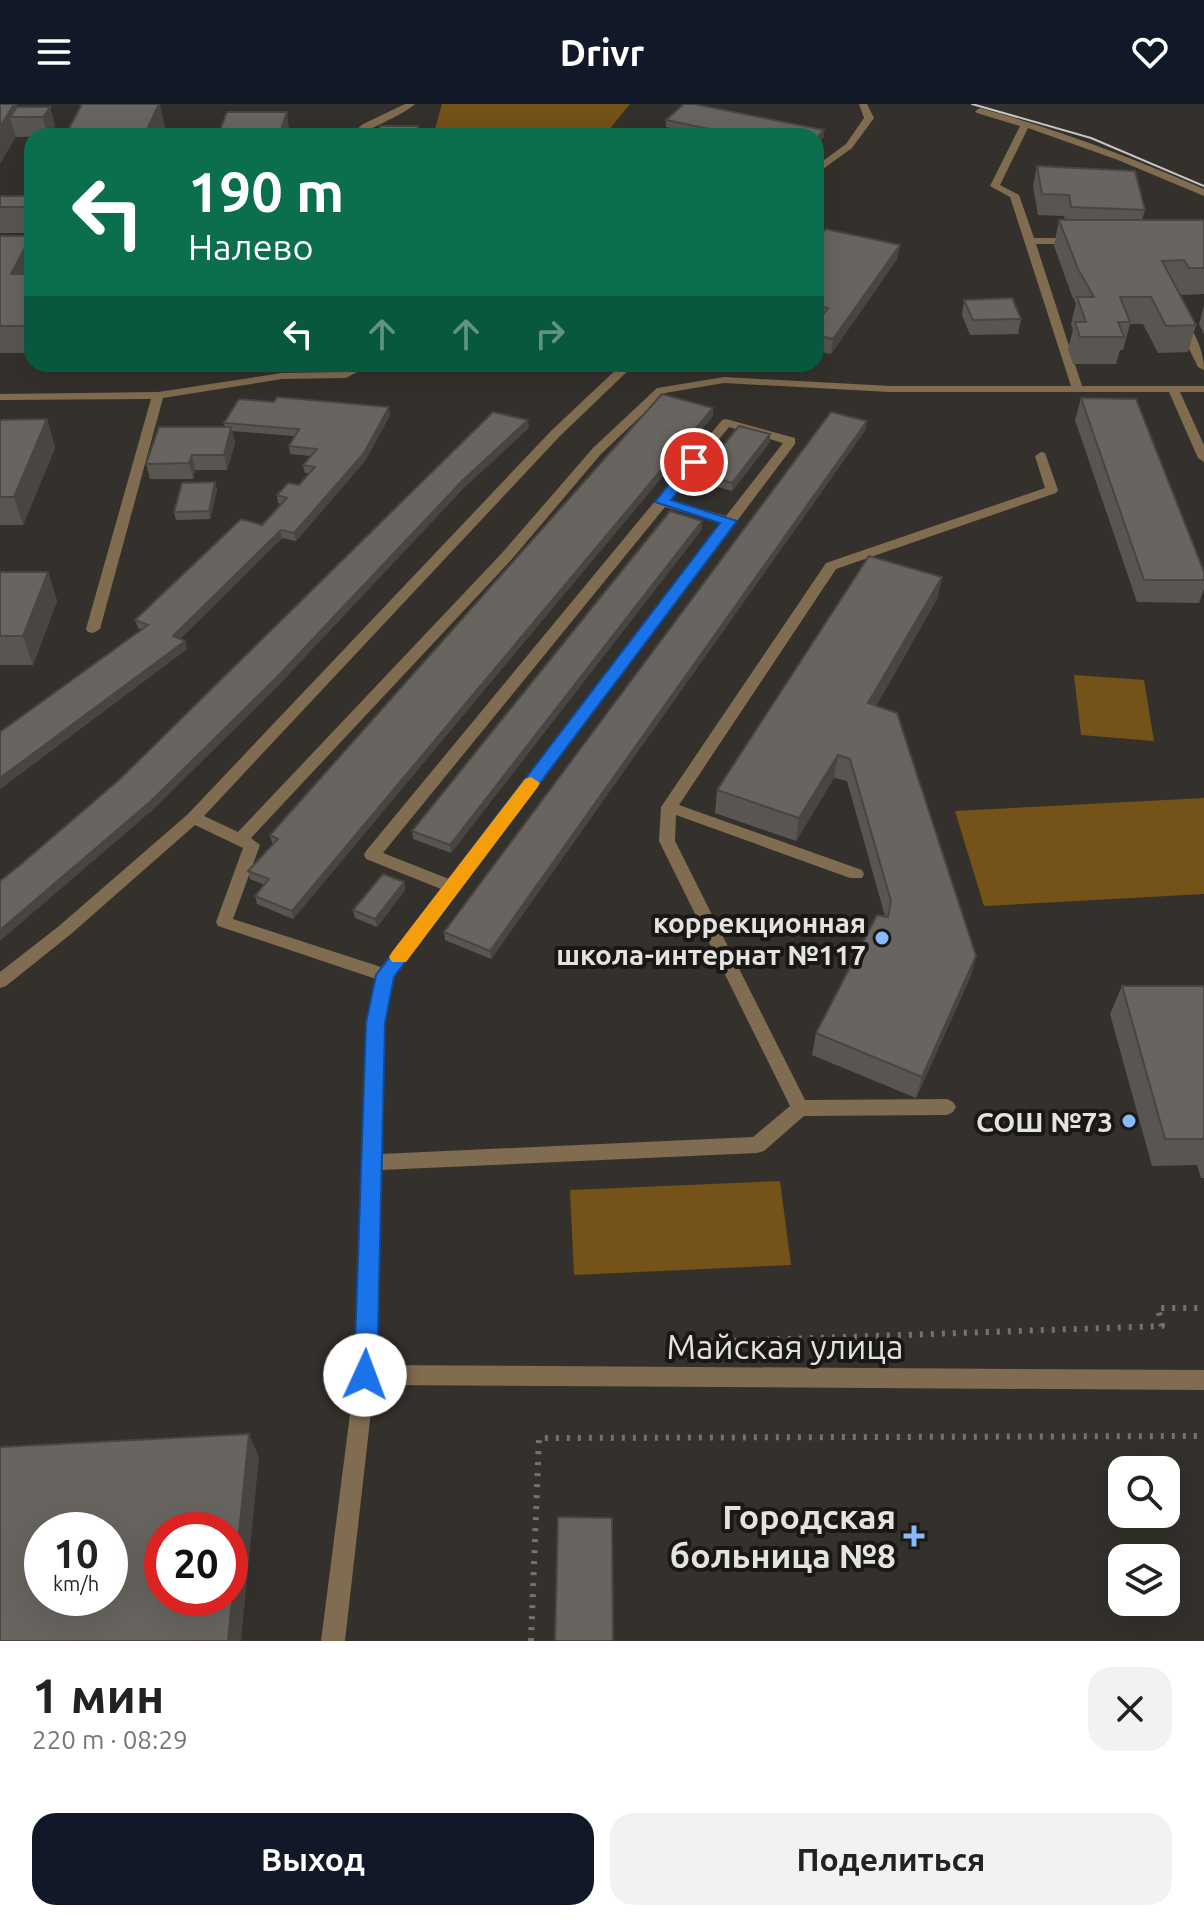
<!DOCTYPE html>
<html lang="ru">
<head>
<meta charset="utf-8">
<style>
	:root { --surface:#fff; --page:#f2f2f2; --text:#222; --muted:#767676; --accent:#111827 }
	body { margin:0; font-family:Ubuntu,sans-serif; background:var(--page); color:var(--text); height:100vh; display:flex; flex-direction:column; font-size:30px; white-space:nowrap }
	* { box-sizing:border-box; margin:0 }
	p { font-size:26px; color:var(--muted) }
	.icon { flex:none; width:44px; height:44px; fill:none; stroke:currentColor; stroke-width:2; stroke-linecap:round; stroke-linejoin:round }
	.map { position:relative; height:1537px; overflow:hidden }
	.side { display:flex; flex-direction:column; background:var(--surface); flex:1 }
	.side>* { flex:none }
	.guide { position:absolute; left:24px; top:24px; width:800px; height:244px; border-radius:24px; box-shadow:0 8px 32px #0002; background:#0b6e4f; color:#fff; overflow:hidden }
	.buttons { position:absolute; left:1108px; top:1352px; display:grid; gap:16px }
	.buttons a { display:grid; place-items:center; width:72px; height:72px; border-radius:16px; background:var(--surface); box-shadow:0 8px 32px #0002; font-size:40px }
	.speed { position:absolute; left:24px; top:1408px; display:flex; gap:16px; font-size:40px; font-weight:700; text-align:center }
	.speed>* { display:grid; place-content:center; width:104px; height:104px; border-radius:50%; background:var(--surface); box-shadow:0 8px 32px #0002; line-height:1 }
	.speed small { font-size:20px; font-weight:400 }
	.speed .limit { border:12px solid #d22; background:#fff; color:#111 }
	.pin { position:absolute; display:grid; place-items:center; width:68px; height:68px; color:#fff; margin:-34px; border:4px solid #fff; border-radius:50%; box-shadow:0 2px 8px #0007 }
	.me { position:absolute; width:88px; margin:-44px; rotate:2deg; stroke-linejoin:round; filter:drop-shadow(0 0 6px #0008) }
	.turn { display:flex; align-items:center; gap:28px; height:168px; padding:0 32px; font-size:36px }
	.turn .icon { width:104px; height:104px; stroke-width:2.5 }
	.turn b { display:block; font-size:56px; line-height:68px }
	.lanes { display:flex; align-items:center; height:76px; padding:0 32px; background:#0003; justify-content:center; gap:40px; direction:ltr }
	.lanes .off { opacity:.35 }
	.round { display:grid; place-items:center; flex:none; width:84px; height:84px; border-radius:24px; background:var(--page) }
	.headline { display:flex; align-items:center; justify-content:space-between; height:136px; padding:0 32px }
	h1 { font-size:48px; font-weight:700; line-height:60px }
	.cta { display:flex; gap:16px; margin-top:auto; padding:16px 32px }
	.cta a { flex:1; height:92px; border-radius:24px; background:var(--accent); color:#fff; font-size:32px; font-weight:700; line-height:92px; text-align:center }
	.cta a+a { background:var(--page); color:var(--text) }
	header { display:flex; justify-content:space-between; align-items:center; height:104px; padding:0 32px; background:var(--accent); color:#fff; font-size:36px; font-weight:700 }
	.map>svg:first-child { display:block }
</style>
</head>
<body>
<header><svg class="icon" aria-label="menu" viewBox="0 0 24 24"><path d="M4 6h16M4 12h16M4 18h16"/></svg>Drivr<svg class="icon" aria-label="heart" viewBox="0 0 24 24"><path d="M12 20l-8-8c-3-5 5-10 8-4 3-6 11-1 8 4z"/></svg></header>
<div class="map">
<svg width="1204" height="1537" viewBox="0 0 1204 1537">
	<rect width="100%" height="100%" fill="#34302b"/>
	<g fill="#745218">
		<polygon points="442,0 630,0 604,32 433,32"/>
		<polygon points="1074,571 1144,576 1154,637 1081,631"/>
		<polygon points="1204,694 1204,790 984,802 955,707"/>
		<polygon points="780,1077 791,1161 574,1171 570,1086"/>
	</g>
	<g fill="none" stroke-linecap="round" stroke-linejoin="round">
		<g stroke="#75716d" stroke-width="6" stroke-dasharray="3 8" stroke-linecap="butt">
			<polyline points="700,1238 1162,1222 1158,1204 1204,1204"/>
			<polyline points="531,1537 539,1334 1204,1332"/>
		</g>
		<g fill="#806c50" fill-rule="evenodd">
			<path d="M405,0H415C407,8 359,32 349,32L363,20Z"/>
			<polygon points="859,0 867,0 874,14 852,44 816,70 816,62 846,40 864,14"/>
			<path d="M980,4C1056,25 1131,53 1204,85V92L1118,56L1028,24L1000,81L1019,91L1034,134H1076L1081,137L1076,140H1036L1082,282H1204V288H1180L1204,341V358L1198,354L1169,288H890L724,279L665,289L601,350L512,455L251,734L260,741L233,815L381,863L441,785L366,755L364,751L366,747L722,316L726,315L795,334V340L393,873L385,919L381,1050L753,1033L790,1002L659,737L661,703L826,459L1045,384L1035,352L1041,348L1045,349L1058,386L1056,389L836,465L679,701L862,766L864,770L862,774H850L676,711L675,737L805,996L947,995L953,998L956,1003L953,1008L947,1011L804,1012L764,1047L757,1049L381,1066L375,1271L372,1278L365,1281L358,1278L355,1271L367,919L376,875L218,822L216,818L243,744L195,721L71,830L6,882L0,884V868L59,822L188,710L551,327L622,260H635L559,333L204,712L238,728L502,449L593,344L657,284L724,273L890,282H1071L1010,93L990,82L1020,22L977,9L975,7ZM729,323L783,339L726,412L670,396ZM665,403L721,419L449,775L383,749Z"/>
			<path d="M1181,215C1195,224 1204,249 1204,266L1198,263L1176,218Z"/>
			<polygon points="358,260 372,260 346,274 282,275 163,294 100,525 93,529 88,528 86,525 151,295 0,296 0,290 158,288 282,269 344,268"/>
		</g>
		<polygon fill="#806c50" fill-rule="evenodd" points="365,1261 1204,1266 1204,1286 374,1281 345,1537 321,1537 355,1271 358,1264"/>
		<polyline stroke="#c7c5c1" stroke-width="2" points="972,0 1091,34 1204,82"/>
	</g>
	<g fill="#595652">
		<polygon points="0,0 16,0 17,3 50,3 55,22 48,32 16,33"/>
		<polygon points="684,0 694,0 824,26 824,33 816,41 816,32 708,32 666,23 666,16"/>
		<polygon points="1037,62 1145,106 1142,116 1204,116 1204,190 1181,191 1176,183 1196,221 1188,248 1158,249 1143,220 1130,220 1123,246 1120,246 1116,260 1073,260 1068,245 1073,226 1071,220 1076,199 1072,192 1054,142 1059,116 1065,116 1064,112 1038,111 1033,82"/>
		<rect x="0" y="92" width="32" height="37"/>
		<polygon points="0,132 32,137 32,249 0,249"/>
		<polygon points="816,136 900,141 897,155 831,250 816,247 816,220 818,217 816,217"/>
		<polygon points="964,196 1021,215 1018,230 970,231 962,211"/>
		<polygon points="1204,202 1204,230 1199,220"/>
		<polygon points="586,260 615,260 608,268 586,262"/>
		<polygon points="1081,294 1204,468 1204,485 1199,499 1137,498 1075,316"/>
		<polygon points="274,298 390,311 365,357 296,437 282,434 180,535 185,537 187,545 0,685 0,628 142,526 138,524 135,516 262,421 281,400 278,399 277,391 299,381 310,369 305,369 303,361 311,352 290,350 289,342 294,332 232,327 235,339 227,366 195,366 193,375 150,375 146,360 225,323 224,319"/>
		<polygon points="713,312 293,815 257,800 255,792 265,781 250,775 248,767 273,740 272,739 270,731"/>
		<polygon points="47,315 55,344 23,421 0,421 0,316"/>
		<polygon points="866,325 491,855 445,836 444,828"/>
		<polygon points="770,330 770,338 732,387 700,378 700,370"/>
		<polygon points="215,378 217,386 210,415 176,416 174,408"/>
		<polygon points="702,425 451,749 413,735 412,727"/>
		<polygon points="0,468 48,468 57,497 33,561 0,561"/>
		<polygon points="942,473 937,495 876,602 976,852 970,874 916,994 812,951 816,929 885,812 847,677 834,674 796,737 715,709 717,686"/>
		<polygon points="404,778 405,786 377,823 355,814 353,806"/>
		<polygon points="1122,882 1204,882 1204,1074 1201,1074 1197,1061 1152,1062 1110,910"/>
	</g>
	<g fill="#494642">
		<polygon points="14,0 16,0 19,13 10,13 16,33 0,60 0,23"/>
		<polygon points="159,0 160,0 165,23 161,32 144,32"/>
		<polygon points="50,3 55,22 48,32 43,13"/>
		<polygon points="287,8 290,32 279,32"/>
		<polygon points="824,26 824,33 816,41 816,35"/>
		<polygon points="31,132 32,137 32,170 11,170"/>
		<polygon points="900,141 897,155 831,250 833,235"/>
		<polygon points="608,260 615,260 608,268"/>
		<polygon points="389,303 390,311 365,357 296,437 294,429"/>
		<polygon points="713,304 713,312 293,815 292,807"/>
		<polygon points="47,315 55,344 23,421 14,393"/>
		<polygon points="528,316 529,324 463,385 278,582 154,705 0,837 0,826 462,377"/>
		<polygon points="867,317 866,325 491,855 490,847"/>
		<polygon points="231,323 235,339 227,366 224,351"/>
		<polygon points="770,330 770,338 732,387 732,379"/>
		<polygon points="192,351 195,366 193,375 189,359"/>
		<polygon points="215,378 217,386 210,415 209,407"/>
		<polygon points="702,417 702,425 451,749 450,741"/>
		<polygon points="281,426 282,434 175,540 173,532"/>
		<polygon points="48,468 57,497 33,561 23,532"/>
		<polygon points="942,473 937,495 865,622 868,599"/>
		<polygon points="185,537 187,545 0,685 0,674"/>
		<polygon points="838,651 834,674 796,737 799,714"/>
		<polygon points="404,778 405,786 377,823 375,815"/>
		<polygon points="976,852 970,874 916,994 922,973"/>
		<polygon points="249,1330 259,1353 241,1537 228,1537"/>
	</g>
	<g fill="#68645f" stroke="#494642" stroke-width="2" fill-rule="evenodd">
		<polygon points="0,0 14,0 0,23"/>
		<polygon points="82,0 159,0 144,32 65,32"/>
		<polygon points="684,0 694,0 824,26 816,35 816,32 742,32 666,16"/>
		<polygon points="17,3 50,3 43,13 10,13"/>
		<polygon points="227,8 287,8 279,32 218,32"/>
		<polygon points="380,22 418,22 417,32 379,32"/>
		<polygon points="1037,62 1135,67 1145,106 1071,103 1069,91 1042,90"/>
		<rect x="0" y="92" width="32" height="11"/>
		<polygon points="1059,116 1204,116 1204,164 1189,164 1184,156 1162,157 1196,221 1166,222 1151,193 1120,193 1130,218 1118,218 1124,233 1080,233 1075,218 1086,218 1077,193 1094,193 1078,165"/>
		<polygon points="826,125 900,141 833,235 816,231 816,220 828,204 816,201 816,193 820,187 816,186 816,136"/>
		<polygon points="0,132 31,132 11,170 32,170 32,222 0,222"/>
		<polygon points="1012,194 1021,215 973,216 964,196"/>
		<polygon points="662,290 713,304 292,807 255,792 269,775 248,767 278,735 270,731"/>
		<polygon points="277,293 389,303 364,349 294,429 281,426 173,532 185,537 0,674 0,628 148,521 135,516 241,415 262,421 287,394 277,391 288,379 299,381 315,363 303,361 317,345 289,342 299,325 224,319 239,295 274,298"/>
		<polygon points="1081,294 1136,295 1204,468 1204,476 1144,476"/>
		<polygon points="493,308 528,316 462,377 276,574 151,697 0,826 0,777 19,762 120,675"/>
		<polygon points="831,308 867,317 490,847 444,828"/>
		<polygon points="47,315 14,393 0,393 0,316"/>
		<polygon points="739,322 770,330 732,379 700,370"/>
		<polygon points="159,323 231,323 224,351 192,351 189,359 146,360"/>
		<polygon points="215,378 209,407 174,408 182,379"/>
		<polygon points="670,407 702,417 450,741 412,727"/>
		<polygon points="869,452 942,473 868,599 897,609 976,852 922,973 816,929 877,811 888,813 891,797 850,655 838,651 799,714 717,686"/>
		<polygon points="0,468 48,468 23,532 0,532"/>
		<polygon points="383,770 404,778 375,815 353,806"/>
		<polygon points="1122,882 1204,882 1204,1035 1165,1035"/>
		<path d="M249,1330L228,1537H0V1343ZM42,1426H110V1494H42ZM162,1426H230V1494H162Z"/>
		<polygon points="558,1413 612,1414 613,1537 555,1537"/>
	</g>
	<polygon fill="#1a73e8" stroke="#114b97" stroke-width="2" points="694,354 701,358 671,396 737,417 394,873 385,919 377,1271 374,1279 365,1282 357,1279 354,1271 366,919 376,871 720,419 655,398 689,355"/>
	<polygon fill="#f59e0b" points="531,673 540,679 537,684 406,858 392,858 389,853 392,848 525,675"/>
	<g fill="#89bafc" stroke="#1a1816" stroke-width="3">
		<circle cx="882" cy="834" r="8"/>
		<circle cx="1129" cy="1017" r="8"/>
		<path d="M910 1420h8v8h8v8h-8v8h-8v-8h-8v-8h8z"/>
	</g>
	<g text-anchor="middle" dominant-baseline="central" stroke-width="8" stroke-linejoin="round" paint-order="stroke">
		<g font-size="28" font-weight="bold" fill="#e5e3e0" stroke="#1a1816" text-anchor="end">
			<text x="866" y="818">коррекционная<tspan x="866" dy="32">школа-интернат №117</tspan></text>
			<text x="1113" y="1017">СОШ №73</text>
		</g>
		<g font-size="34" fill="#e5e3e0" stroke="#1a1816">
			<text x="785" y="1242">Майская улица</text>
		</g>
		<g font-size="34" font-weight="bold" fill="#e5e3e0" stroke="#1a1816" text-anchor="end">
			<text x="896" y="1412">Городская<tspan x="896" dy="39">больница №8</tspan></text>
		</g>
	</g>
</svg>
<div class="buttons">
<a><svg class="icon" aria-label="search" viewBox="0 0 24 24"><circle cx="10" cy="10" r="6"/><path d="M15 15l6 6"/></svg></a>
<a><svg class="icon" aria-label="layers" viewBox="0 0 24 24"><path d="M12 4l9 5-9 5-9-5zM3 14l9 5 9-5"/></svg></a>
</div>
<div class="speed"><div>10<small>km/h</small></div><div class="limit">20</div></div>
<div class="pin" style="left:694px;top:358px;background:#d93025"><svg class="icon" aria-label="arrive" viewBox="0 0 24 24"><path d="M6 21V4h12l-3 4 3 4H6"/></svg></div>
<svg class="me" style="left:365px;top:1271px" viewBox="-20 -20 40 40"><circle r="19" fill="#fff"/><path d="M0-13L10 11 0 6-10 11z" fill="#1a73e8"/></svg>
<div class="guide">
<div class="turn"><svg class="icon" aria-label="left" viewBox="0 0 24 24"><path d="M17 20v-9H6M10 6l-5 5 5 5"/></svg><div><b>190 m</b>Налево</div></div>
<div class="lanes"><svg class="icon" aria-label="left" viewBox="0 0 24 24"><path d="M17 20v-9H6M10 6l-5 5 5 5"/></svg><svg class="icon off" aria-label="ahead" viewBox="0 0 24 24"><path d="M12 20V5M6 11l6-6 6 6"/></svg><svg class="icon off" aria-label="ahead" viewBox="0 0 24 24"><path d="M12 20V5M6 11l6-6 6 6"/></svg><svg class="icon off" aria-label="right" viewBox="0 0 24 24"><path d="M7 20v-9h11M14 6l5 5-5 5"/></svg></div>
</div>
</div>
<section class="side">
<div class="headline"><div><h1>1 мин</h1><p>220 m · 08:29</p></div><a class="round"><svg class="icon" aria-label="close" viewBox="0 0 24 24"><path d="M6 6l12 12M18 6L6 18"/></svg></a></div>
<div class="cta"><a>Выход</a><a>Поделиться</a></div>
</section>
</body>
</html>
